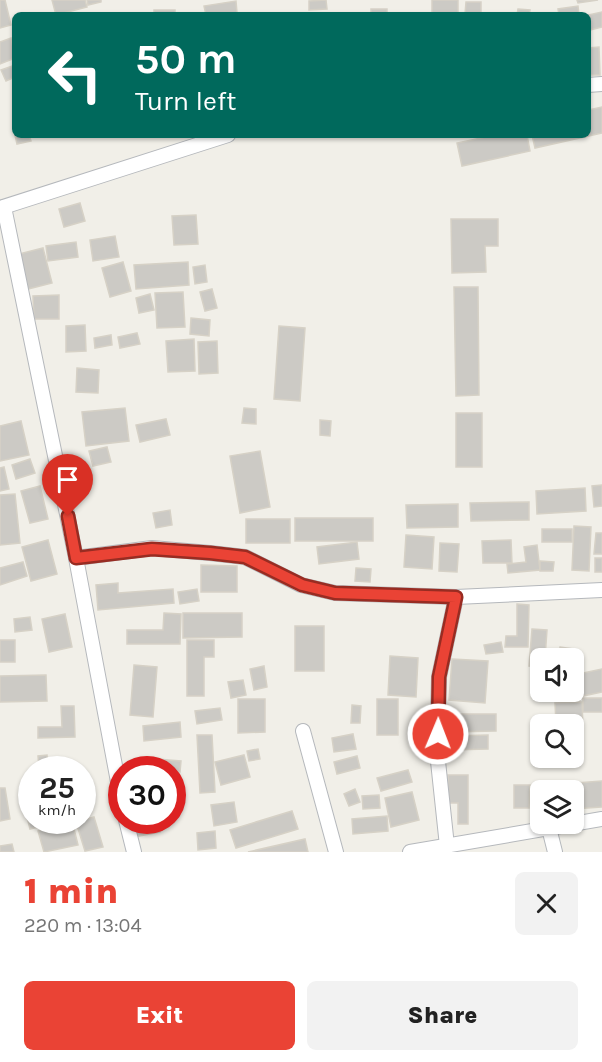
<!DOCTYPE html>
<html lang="en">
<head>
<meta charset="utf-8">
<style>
	:root { --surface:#fff; --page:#f2f2f2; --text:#222; --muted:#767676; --accent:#ea4335 }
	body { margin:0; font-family:Karla,sans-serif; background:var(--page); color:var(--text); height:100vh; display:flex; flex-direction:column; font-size:22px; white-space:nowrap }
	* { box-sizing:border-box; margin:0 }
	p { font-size:20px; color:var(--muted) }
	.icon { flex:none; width:33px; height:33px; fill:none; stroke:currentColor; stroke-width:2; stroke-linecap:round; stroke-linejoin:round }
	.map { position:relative; height:852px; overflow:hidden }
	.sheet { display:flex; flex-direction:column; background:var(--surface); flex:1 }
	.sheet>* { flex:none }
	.banner { position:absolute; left:12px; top:12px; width:579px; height:126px; border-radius:9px; box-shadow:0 2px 4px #0004; background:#00695c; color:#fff; overflow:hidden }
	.fabs { position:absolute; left:530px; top:648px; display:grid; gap:12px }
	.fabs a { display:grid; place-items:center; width:54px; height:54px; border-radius:9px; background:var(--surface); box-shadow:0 2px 4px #0004; font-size:30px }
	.speed { position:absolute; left:18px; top:756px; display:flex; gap:12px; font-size:30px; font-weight:700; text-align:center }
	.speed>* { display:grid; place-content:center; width:78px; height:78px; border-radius:50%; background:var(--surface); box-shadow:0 2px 4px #0004; line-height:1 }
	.speed small { font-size:15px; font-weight:400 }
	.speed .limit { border:9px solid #d22; background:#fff; color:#111 }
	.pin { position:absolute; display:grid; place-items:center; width:51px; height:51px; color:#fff; margin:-62px -26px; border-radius:50% 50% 50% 0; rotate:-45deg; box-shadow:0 0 6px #0007 }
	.pin .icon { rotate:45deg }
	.me { position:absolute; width:66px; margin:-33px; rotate:1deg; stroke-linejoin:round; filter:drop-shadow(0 0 4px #0008) }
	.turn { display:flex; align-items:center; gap:21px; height:126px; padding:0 24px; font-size:27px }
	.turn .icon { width:78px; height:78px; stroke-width:2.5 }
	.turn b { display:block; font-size:42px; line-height:51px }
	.round { display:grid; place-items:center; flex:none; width:63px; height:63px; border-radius:9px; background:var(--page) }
	.head { display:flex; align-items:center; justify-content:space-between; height:102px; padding:0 24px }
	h1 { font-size:36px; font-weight:800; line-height:45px; color:var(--accent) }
	.action { display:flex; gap:12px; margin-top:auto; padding:12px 24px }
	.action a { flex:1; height:69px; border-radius:9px; background:var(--accent); color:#fff; font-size:24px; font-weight:800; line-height:69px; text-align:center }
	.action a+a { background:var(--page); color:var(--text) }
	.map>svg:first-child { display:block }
</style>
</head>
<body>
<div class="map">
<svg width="602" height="852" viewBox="0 0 602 852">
	<rect width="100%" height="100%" fill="#f1efe8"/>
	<g fill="#cccac5" stroke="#d6d1c6" stroke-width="1.5">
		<polygon points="0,0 5,0 11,25 0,28"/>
		<polygon points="52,0 85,0 87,7 56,15"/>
		<polygon points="87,0 101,0 101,2 88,5"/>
		<polygon points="326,0 327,9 309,10 309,1"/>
		<rect x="432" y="0" width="26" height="15"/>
		<polygon points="577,0 598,0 578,3"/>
		<polygon points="236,1 237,13 206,15 204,6"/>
		<polygon points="466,2 481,2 481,14 465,14"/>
		<polygon points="578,6 579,15 559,15 558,9"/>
		<rect x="371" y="9" width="16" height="6"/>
		<polygon points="518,9 530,10 529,15 517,15"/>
		<rect x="154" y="10" width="21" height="5"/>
		<polygon points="602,12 602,27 590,30 588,15"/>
		<polygon points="11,38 15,58 0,64 0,42"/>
		<polygon points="599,47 600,75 588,75 588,48"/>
		<polygon points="15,65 15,77 6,81 1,70"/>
		<polygon points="602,107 602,133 535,148 532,135 588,135 588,110"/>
		<polygon points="15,135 29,135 31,141 17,144"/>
		<polygon points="495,135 527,135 530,151 462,166 457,143"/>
		<polygon points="80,203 85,221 64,227 59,209"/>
		<polygon points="196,215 198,244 174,245 172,216"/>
		<polygon points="451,219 498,219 498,246 485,246 486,272 452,273"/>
		<polygon points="115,236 119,257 93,261 90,240"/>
		<polygon points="76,242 78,257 48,261 46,246"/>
		<polygon points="43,248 52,283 28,289 19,254"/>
		<polygon points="123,262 131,291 110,297 102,268"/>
		<polygon points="188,262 189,285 136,289 134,265"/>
		<polygon points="205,265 207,282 195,284 193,267"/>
		<polygon points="454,287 478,287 479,395 456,396"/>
		<polygon points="212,289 217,308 205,311 200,292"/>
		<polygon points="183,292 185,327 157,328 155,293"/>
		<polygon points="150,294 154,310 139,313 136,298"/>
		<polygon points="59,295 59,319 34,319 33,296"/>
		<polygon points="191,318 210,320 209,336 190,334"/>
		<polygon points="85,325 86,351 66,352 66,326"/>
		<polygon points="279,326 305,328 300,401 274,399"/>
		<polygon points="137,333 140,344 120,348 118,337"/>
		<polygon points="111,335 112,345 95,348 94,338"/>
		<polygon points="194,339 195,371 168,372 166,341"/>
		<polygon points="217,341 218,373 199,374 198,342"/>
		<polygon points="77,368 99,370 98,393 76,392"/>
		<polygon points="125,408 129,441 86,446 82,412"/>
		<polygon points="244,408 256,409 256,424 242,423"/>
		<rect x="456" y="413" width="26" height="54"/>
		<polygon points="166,419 170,435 140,442 136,425"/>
		<polygon points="320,420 331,421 330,436 320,435"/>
		<polygon points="21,421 29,455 0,461 0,426"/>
		<polygon points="107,447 111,462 93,466 89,451"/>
		<polygon points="260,451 270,507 240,513 230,456"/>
		<polygon points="30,459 35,473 16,479 12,465"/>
		<polygon points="4,467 9,489 0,491 0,468"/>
		<polygon points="602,485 602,506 594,507 592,486"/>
		<polygon points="40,486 48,519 30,523 21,491"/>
		<polygon points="585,488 586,511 537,514 536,491"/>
		<polygon points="15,494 20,543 0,545 0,495"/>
		<polygon points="529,502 529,520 471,521 470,503"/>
		<polygon points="458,504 458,527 407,528 406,505"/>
		<polygon points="170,510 172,525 156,528 153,513"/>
		<rect x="295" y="518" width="78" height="23"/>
		<rect x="246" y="519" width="44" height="24"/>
		<polygon points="574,526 591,527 589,571 572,570"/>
		<rect x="542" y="529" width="30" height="13"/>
		<polygon points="596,533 602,533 602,554 594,554"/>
		<polygon points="406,535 434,537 432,569 404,567"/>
		<polygon points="48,540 57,574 31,581 22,547"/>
		<polygon points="511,540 512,563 483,563 482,541"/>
		<polygon points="357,542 359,559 319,564 317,547"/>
		<polygon points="440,543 459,544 457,572 439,571"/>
		<polygon points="537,545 540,570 508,573 507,564 526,562 524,547"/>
		<rect x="595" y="558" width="7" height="14"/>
		<polygon points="540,561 554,562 553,571 540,571"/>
		<polygon points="23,562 27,576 0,585 0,568"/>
		<polygon points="201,565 237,566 237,592 201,592"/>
		<polygon points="356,568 371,569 370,582 355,581"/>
		<polygon points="118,583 118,593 173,589 174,603 98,610 96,585"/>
		<polygon points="197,589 199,601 180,604 178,592"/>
		<polygon points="517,604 529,605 528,647 505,647 506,636 517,636"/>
		<polygon points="164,613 181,614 180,644 127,644 127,630 163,630"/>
		<polygon points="183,613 242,613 242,637 183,638"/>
		<polygon points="65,614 72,647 49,652 42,619"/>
		<polygon points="30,617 32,630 15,632 14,619"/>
		<rect x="295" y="626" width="29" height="45"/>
		<polygon points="532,629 547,630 545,658 540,658 540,667 529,666"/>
		<rect x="0" y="640" width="15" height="22"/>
		<polygon points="187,640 214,640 214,657 204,657 204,696 187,696"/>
		<polygon points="501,642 503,652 486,654 484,645"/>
		<polygon points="560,647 573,649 572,658 559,658"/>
		<polygon points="390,656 418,658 416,697 388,695"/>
		<polygon points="452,659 488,661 485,703 449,700"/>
		<polygon points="134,665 157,667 153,717 130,715"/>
		<polygon points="264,666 267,687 254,690 250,669"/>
		<polygon points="602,669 602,692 583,696 578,674"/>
		<polygon points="46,675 47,701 0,702 0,676"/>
		<polygon points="243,680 246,695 231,698 228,682"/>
		<rect x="583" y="698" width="19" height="14"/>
		<polygon points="238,699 265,699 265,732 238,733"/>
		<rect x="377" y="699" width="21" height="36"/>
		<polygon points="582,702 583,728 573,728 573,724 556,724 555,703"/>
		<polygon points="352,705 361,706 360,723 351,723"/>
		<polygon points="61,706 74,706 75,737 38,738 38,727 62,727"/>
		<polygon points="220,708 222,720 197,724 195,711"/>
		<polygon points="450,714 496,714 496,731 450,732"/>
		<polygon points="180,722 181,737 144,741 143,726"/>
		<polygon points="353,734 356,749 334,752 332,738"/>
		<polygon points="197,735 212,735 215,792 200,793"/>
		<polygon points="488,735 488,749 450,750 450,736"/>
		<polygon points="258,749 260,759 249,761 247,751"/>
		<polygon points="47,755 48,767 39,768 38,756"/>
		<polygon points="244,755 250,777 221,785 215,762"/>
		<polygon points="357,756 360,768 337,774 334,762"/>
		<polygon points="156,759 181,761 180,772 155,770"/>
		<polygon points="408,770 412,782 381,791 377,778"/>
		<polygon points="448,775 468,775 468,824 458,824 458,803 448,803"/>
		<polygon points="602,781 602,807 573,809 573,790 564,790 563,784"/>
		<polygon points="514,785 530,785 529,808 514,808"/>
		<polygon points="543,786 561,787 561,790 543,790"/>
		<polygon points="0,788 5,788 10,819 0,821"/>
		<polygon points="355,789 360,802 349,806 344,794"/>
		<polygon points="412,792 419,820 391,827 385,798"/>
		<polygon points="379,795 380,808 363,809 362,796"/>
		<polygon points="234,802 237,822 214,826 211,805"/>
		<polygon points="32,803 32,820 53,820 54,823 30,829 24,805"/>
		<polygon points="292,811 298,829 236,848 230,830"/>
		<polygon points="387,816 388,831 353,834 352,819"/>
		<polygon points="94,817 103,847 85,851 76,822"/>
		<polygon points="131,820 158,820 160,832 134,837"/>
		<polygon points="72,821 78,845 44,852 38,831"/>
		<polygon points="215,831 216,848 198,850 197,833"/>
		<polygon points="305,839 308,852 248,852"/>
		<polygon points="12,844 14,852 0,852 0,846"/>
	</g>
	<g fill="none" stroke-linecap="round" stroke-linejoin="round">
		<defs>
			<g id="minor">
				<polyline points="588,85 602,84"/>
				<polyline points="4,207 76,558 122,803"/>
				<polyline points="0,208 228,135"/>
				<polyline points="76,558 152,548 210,553 245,557 301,585 335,593 456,597"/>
				<polyline points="303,731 336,852"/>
				<polyline points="126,820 134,852"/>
				<polyline points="549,828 555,852"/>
				<polyline points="447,846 437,752 439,677 456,597 602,590"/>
				<polyline points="410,852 602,819"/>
			</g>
		</defs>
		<use href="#minor" stroke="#b5b8bc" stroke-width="16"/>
		<use href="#minor" stroke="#fff" stroke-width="14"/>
	</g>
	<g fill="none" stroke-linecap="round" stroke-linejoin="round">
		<defs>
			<polyline id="route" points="68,516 76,558 152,549 210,553 245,557 302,585 335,593 456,597 439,677 438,734"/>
		</defs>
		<use href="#route" stroke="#982c22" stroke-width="15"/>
		<use href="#route" stroke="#ea4335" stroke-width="10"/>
	</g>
</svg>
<div class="fabs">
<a><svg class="icon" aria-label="sound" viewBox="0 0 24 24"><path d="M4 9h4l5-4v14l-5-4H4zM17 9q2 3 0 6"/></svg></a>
<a><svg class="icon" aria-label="search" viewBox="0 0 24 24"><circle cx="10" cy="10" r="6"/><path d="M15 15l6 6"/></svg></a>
<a><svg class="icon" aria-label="layers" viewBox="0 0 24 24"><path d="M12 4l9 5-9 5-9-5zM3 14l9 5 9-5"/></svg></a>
</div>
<div class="speed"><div>25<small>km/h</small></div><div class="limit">30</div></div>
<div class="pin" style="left:68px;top:516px;background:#d93025"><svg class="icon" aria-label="arrive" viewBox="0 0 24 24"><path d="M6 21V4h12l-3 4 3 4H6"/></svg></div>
<svg class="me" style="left:438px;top:734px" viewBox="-20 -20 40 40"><circle r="17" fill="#ea4335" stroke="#fff" stroke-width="3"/><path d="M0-11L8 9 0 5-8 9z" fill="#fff"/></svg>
<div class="banner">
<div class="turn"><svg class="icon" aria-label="left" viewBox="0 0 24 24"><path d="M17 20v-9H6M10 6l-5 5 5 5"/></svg><div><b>50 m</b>Turn left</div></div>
</div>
</div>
<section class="sheet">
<div class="head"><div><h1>1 min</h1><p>220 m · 13:04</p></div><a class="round"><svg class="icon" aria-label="close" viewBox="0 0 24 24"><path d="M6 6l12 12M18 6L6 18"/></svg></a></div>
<div class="action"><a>Exit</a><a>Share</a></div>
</section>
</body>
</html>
